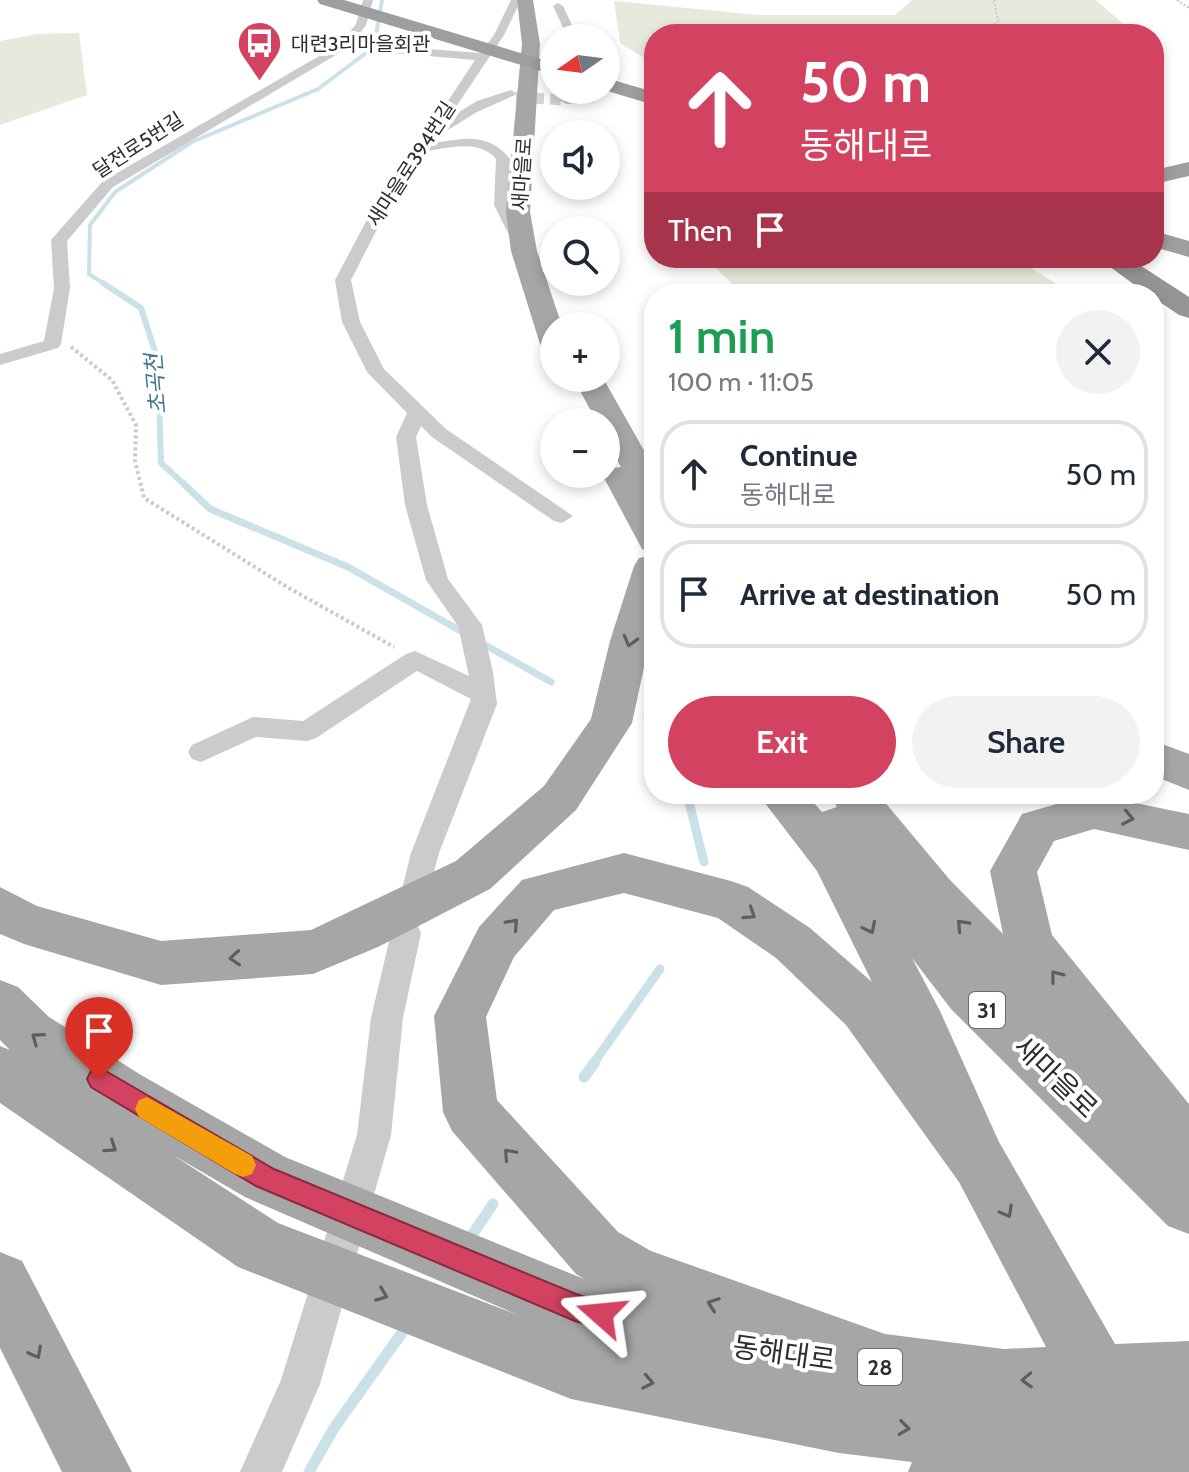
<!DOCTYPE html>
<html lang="en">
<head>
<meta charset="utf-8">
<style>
	:root { --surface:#fff; --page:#f2f2f3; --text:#1f2937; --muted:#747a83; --line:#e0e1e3; --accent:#d34260 }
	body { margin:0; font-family:Cabin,"Noto Sans KR",sans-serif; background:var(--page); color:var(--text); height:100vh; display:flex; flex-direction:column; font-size:30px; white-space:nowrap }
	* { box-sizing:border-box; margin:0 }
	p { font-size:26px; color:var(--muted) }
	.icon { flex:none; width:44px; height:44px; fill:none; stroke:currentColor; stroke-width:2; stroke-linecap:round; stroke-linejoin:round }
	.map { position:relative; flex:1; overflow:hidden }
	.details { position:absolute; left:644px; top:284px; width:520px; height:520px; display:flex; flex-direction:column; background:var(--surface); border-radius:32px; box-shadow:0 4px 12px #0003 }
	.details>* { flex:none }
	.banner { position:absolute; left:644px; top:24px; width:520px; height:244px; border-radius:32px; box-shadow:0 4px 12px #0003; background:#d34260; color:#fff; overflow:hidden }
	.needle { width:52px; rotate:256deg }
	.controls { position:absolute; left:540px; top:24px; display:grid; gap:16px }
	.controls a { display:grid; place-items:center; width:80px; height:80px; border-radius:50%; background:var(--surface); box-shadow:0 4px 12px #0003; font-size:40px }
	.pin { position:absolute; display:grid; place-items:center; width:68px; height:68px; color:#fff; margin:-82px -34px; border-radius:50% 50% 50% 0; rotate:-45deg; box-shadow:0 0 8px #0007 }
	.pin .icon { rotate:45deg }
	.me { position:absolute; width:88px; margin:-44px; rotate:288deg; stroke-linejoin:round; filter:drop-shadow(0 0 6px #0008) }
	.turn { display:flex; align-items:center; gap:28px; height:168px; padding:0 24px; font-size:36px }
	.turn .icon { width:104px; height:104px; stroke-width:2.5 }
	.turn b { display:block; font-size:56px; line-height:68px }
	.then { display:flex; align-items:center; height:76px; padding:0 24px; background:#0003; gap:16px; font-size:30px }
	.round { display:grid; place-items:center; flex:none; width:84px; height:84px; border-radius:42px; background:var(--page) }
	.summary { display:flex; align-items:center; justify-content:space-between; height:136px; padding:0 24px }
	h1 { font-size:48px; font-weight:600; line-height:60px; color:#1e9e55 }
	.cta { display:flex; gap:16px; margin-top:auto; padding:16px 24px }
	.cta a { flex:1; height:92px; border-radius:48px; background:var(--accent); color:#fff; font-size:32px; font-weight:600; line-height:92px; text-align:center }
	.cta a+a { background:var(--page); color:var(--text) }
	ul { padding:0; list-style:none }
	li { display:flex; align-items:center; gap:24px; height:108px; margin:0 16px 12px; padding:0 8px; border:4px solid var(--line); border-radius:32px }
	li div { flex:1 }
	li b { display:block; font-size:30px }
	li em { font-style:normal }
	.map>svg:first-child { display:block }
</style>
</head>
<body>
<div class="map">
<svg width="1189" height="1472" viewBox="0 0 1189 1472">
	<rect width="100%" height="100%" fill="#fff"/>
	<g fill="#e6eadd">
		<polygon points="912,0 1096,0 1135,34 654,34 654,64 620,43 614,1 759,15 895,15"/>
		<polygon points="79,33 87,95 0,125 0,41 37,34"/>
		<polygon points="705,258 1015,258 1055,283 1043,294 743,294"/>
	</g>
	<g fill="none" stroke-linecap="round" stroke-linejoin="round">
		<polyline stroke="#cbe1e8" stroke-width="4" points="106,285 89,274 90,225 115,192 192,142 318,89 374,47 382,0"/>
		<polyline stroke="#cbe1e8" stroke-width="6" points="103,283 141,308 158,361 161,463 186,486"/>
		<g stroke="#cbe1e8" stroke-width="7">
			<polyline points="184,484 210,509 348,567 466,634"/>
			<polyline points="478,641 551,682"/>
			<polyline points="647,715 654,729"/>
		</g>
		<g stroke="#cbe1e8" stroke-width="9">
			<polyline points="687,794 704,862"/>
			<polyline points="593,1064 660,969"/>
		</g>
		<g stroke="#cbe1e8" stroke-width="11">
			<polyline points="584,1077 595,1062"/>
			<polyline points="468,1241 493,1204"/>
			<polyline points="309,1472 334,1428 409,1323"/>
		</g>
		<polyline stroke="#d5d5d5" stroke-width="11" stroke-dasharray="11 6" stroke-linecap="butt" points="516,97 566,100"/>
		<g stroke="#cbcbcb" stroke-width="2" stroke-dasharray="2 2" stroke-linecap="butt">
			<polyline points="1177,0 1189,8"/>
			<polyline points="987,34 998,21 994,0"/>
		</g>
		<polyline stroke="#cbcbcb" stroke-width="4" stroke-dasharray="3 3" stroke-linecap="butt" points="71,347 112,380 136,425 135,461 144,498 287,587 394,647"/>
		<g fill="#cbcbcb" fill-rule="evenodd">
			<path d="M363,0H373L366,25L352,43L480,53L494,35L511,0H521L504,35L448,119L477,101L511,90L517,94L477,112L438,136L434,143C464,138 489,132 510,159L508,205L530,248L527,251H517L494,205L496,159C479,139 450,148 427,151L394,196L351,280L360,322L384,369L446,429L573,516L562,523L554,521L432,437L421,426L416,437L427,505L448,579L482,625L493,672L497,704L439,853L427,898L417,901L407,898L402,889L411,853L471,699L417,671L316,738L307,741L256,737L201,762L192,759L188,752L192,745L253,717L303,721L406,654L415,651L469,676L458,626L426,580L405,505L396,437L407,413L367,372L342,322L335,280L380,195L425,136L475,60L346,49L113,187L67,241L70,288L61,344L58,348L0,365V354L44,341L54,288L51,240L103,181L340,44L356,24Z"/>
			<polygon points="558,3 563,6 578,38 568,38 553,6"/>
			<polygon points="590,90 602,90 594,102 566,104 560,100 566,96 586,95"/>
			<polygon points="406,920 417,924 421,933 403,1018 391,1135 320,1384 282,1472 240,1472 281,1380 357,1135 371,1018 391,933 395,924"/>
		</g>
		<g fill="#a6a6a6" fill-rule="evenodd">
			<polygon points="517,0 533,0 540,44 530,212 537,251 562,326 554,326 554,353 544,350 540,344 511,251 506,212 522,44"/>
			<polygon points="573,378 603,378 654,468 654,552 642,549 603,476 607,469 621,467 606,439 606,422 597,422"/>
			<polygon points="654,555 654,621 632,723 576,810 490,889 378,947 313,974 161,985 24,944 0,934 0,887 37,906 161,941 311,930 456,861 544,786 591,719 610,641 634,566 639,558"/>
			<polygon points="1154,741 1189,754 1189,790 1154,776"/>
			<path d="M758,794H806L822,812L837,807L830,794H878L950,880L1003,934L990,871L1022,814L1091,794L1189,814V850L1094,829L1054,841L1037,872L1052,935L1189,1104V1234L1168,1226L951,1009L912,958L940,1011L999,1142L1115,1344L1189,1341V1472H908L912,1462L839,1453L571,1399L238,1267L0,1103V1046L10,1050L0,1040V980L18,987L49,1017L141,1075L285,1157L584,1279L576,1274L452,1131L443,1112L434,1016L479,927L522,880L624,853L731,881L748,887L810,928L872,982L817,871ZM624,893L718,918L776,958L846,1025L959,1182L1046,1347L1004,1349L885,1334L651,1251L618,1232L497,1100L486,1017L514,957L554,910ZM173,1155L245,1197L518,1315L278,1223Z"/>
			<polygon points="0,1252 22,1261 132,1472 62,1472 0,1348"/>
		</g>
		<g fill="#9e9e9e" fill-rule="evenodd">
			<polygon points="317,0 344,0 554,63 554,75 320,4"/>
			<polygon points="606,78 654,92 654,105 604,90"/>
			<polygon points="1189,162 1189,176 1154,184 1154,170"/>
			<polygon points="1154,231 1189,241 1189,257 1154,247"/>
		</g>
		<polygon fill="#959595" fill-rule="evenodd" points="1098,258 1129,258 1189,297 1189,318 1179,315 1154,298 1154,294 1147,294"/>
	</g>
	<defs><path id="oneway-chevron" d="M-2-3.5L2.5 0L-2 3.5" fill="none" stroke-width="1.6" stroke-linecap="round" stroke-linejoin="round" transform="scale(2)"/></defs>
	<g stroke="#5e5e5e">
		<use href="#oneway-chevron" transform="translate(630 641) rotate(105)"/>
		<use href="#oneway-chevron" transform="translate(1128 818) rotate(12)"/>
		<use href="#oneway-chevron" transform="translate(750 914) rotate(33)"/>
		<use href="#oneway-chevron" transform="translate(513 924) rotate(-48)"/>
		<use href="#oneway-chevron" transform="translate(962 925) rotate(-133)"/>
		<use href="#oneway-chevron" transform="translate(870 928) rotate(63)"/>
		<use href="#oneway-chevron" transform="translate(235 958) rotate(176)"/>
		<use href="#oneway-chevron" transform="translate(1056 976) rotate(-128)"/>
		<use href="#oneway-chevron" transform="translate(37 1038) rotate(-144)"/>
		<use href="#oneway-chevron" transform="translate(111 1147) rotate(34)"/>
		<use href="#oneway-chevron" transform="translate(509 1154) rotate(-132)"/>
		<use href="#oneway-chevron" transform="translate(1007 1212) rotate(61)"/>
		<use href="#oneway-chevron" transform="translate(382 1295) rotate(21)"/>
		<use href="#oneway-chevron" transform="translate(713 1304) rotate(-160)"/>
		<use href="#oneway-chevron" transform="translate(36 1353) rotate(62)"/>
		<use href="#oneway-chevron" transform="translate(1027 1380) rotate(178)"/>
		<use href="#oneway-chevron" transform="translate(648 1382) rotate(11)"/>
		<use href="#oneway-chevron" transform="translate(904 1428) rotate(7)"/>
	</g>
	<polygon fill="#d34260" stroke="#892b3e" stroke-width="2" points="99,1067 274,1169 576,1294 610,1305 614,1314 610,1324 601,1328 575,1321 256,1186 91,1087 87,1079 91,1071"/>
	<polygon fill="#f59e0b" points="147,1097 252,1156 256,1165 252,1174 243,1177 235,1174 139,1117 135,1109 139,1100"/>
	<defs>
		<symbol id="bus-pin" viewBox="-11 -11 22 30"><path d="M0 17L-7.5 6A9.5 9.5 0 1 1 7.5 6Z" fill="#d34260" stroke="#fff"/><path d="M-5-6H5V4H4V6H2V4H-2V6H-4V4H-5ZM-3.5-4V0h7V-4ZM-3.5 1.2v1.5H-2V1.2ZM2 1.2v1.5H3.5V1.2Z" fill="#fff"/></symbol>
	</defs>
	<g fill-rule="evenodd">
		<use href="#bus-pin" x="234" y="18" width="51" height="69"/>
	</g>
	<g text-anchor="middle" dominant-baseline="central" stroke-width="8" stroke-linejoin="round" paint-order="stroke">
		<g font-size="20" fill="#2e2e2e" stroke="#fff" text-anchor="start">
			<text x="291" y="44">대련3리마을회관</text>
		</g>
		<g font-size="20" fill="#2e2e2e" stroke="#fff">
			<text transform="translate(138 145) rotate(-33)">달전로5번길</text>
			<text transform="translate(411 164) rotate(-57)">새마을로394번길</text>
			<text transform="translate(522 174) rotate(-86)">새마을로</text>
		</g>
		<g font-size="22" font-style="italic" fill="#478" stroke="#fff">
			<text transform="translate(156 384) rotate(-95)">초곡천</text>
		</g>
		<g fill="#fff" stroke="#6d6d6d" stroke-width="2">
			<rect x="969" y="992" width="36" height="36" rx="6"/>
			<rect x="858" y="1349" width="44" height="36" rx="6"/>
		</g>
		<g font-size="22" font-weight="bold" fill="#2e2e2e">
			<text x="987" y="1010">31</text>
			<text x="880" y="1367">28</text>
		</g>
		<g font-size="28" fill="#2e2e2e" stroke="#fff">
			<text transform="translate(1056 1077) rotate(44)">새마을로</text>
			<text transform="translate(784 1353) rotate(8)">동해대로</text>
		</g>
	</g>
</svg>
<div class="controls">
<a><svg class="needle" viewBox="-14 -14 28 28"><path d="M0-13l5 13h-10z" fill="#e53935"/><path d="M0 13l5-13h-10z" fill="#747a83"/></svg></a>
<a><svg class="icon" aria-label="sound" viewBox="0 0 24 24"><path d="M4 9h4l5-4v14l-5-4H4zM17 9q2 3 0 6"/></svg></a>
<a><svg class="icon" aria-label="search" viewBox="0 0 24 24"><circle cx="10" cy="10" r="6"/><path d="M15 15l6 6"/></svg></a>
<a>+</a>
<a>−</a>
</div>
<div class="pin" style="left:99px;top:1079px;background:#d93025"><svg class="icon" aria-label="arrive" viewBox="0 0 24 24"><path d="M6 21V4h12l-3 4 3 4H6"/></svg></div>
<svg class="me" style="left:601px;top:1314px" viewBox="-20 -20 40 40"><path d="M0-17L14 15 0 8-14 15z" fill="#d34260" stroke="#fff" stroke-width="4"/></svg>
<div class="banner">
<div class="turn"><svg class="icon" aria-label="ahead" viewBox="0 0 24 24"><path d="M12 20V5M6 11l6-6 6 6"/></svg><div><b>50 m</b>동해대로</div></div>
<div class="then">Then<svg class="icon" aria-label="arrive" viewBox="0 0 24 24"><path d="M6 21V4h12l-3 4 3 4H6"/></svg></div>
</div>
<section class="details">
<div class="summary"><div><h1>1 min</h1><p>100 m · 11:05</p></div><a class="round"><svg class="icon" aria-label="close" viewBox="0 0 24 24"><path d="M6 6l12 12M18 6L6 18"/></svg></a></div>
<ul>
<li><svg class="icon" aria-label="ahead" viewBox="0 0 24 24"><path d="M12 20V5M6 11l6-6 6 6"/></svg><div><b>Continue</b><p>동해대로</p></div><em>50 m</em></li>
<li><svg class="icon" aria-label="arrive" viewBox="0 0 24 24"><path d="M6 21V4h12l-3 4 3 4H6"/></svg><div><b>Arrive at destination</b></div><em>50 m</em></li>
</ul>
<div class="cta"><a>Exit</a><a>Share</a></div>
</section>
</div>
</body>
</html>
